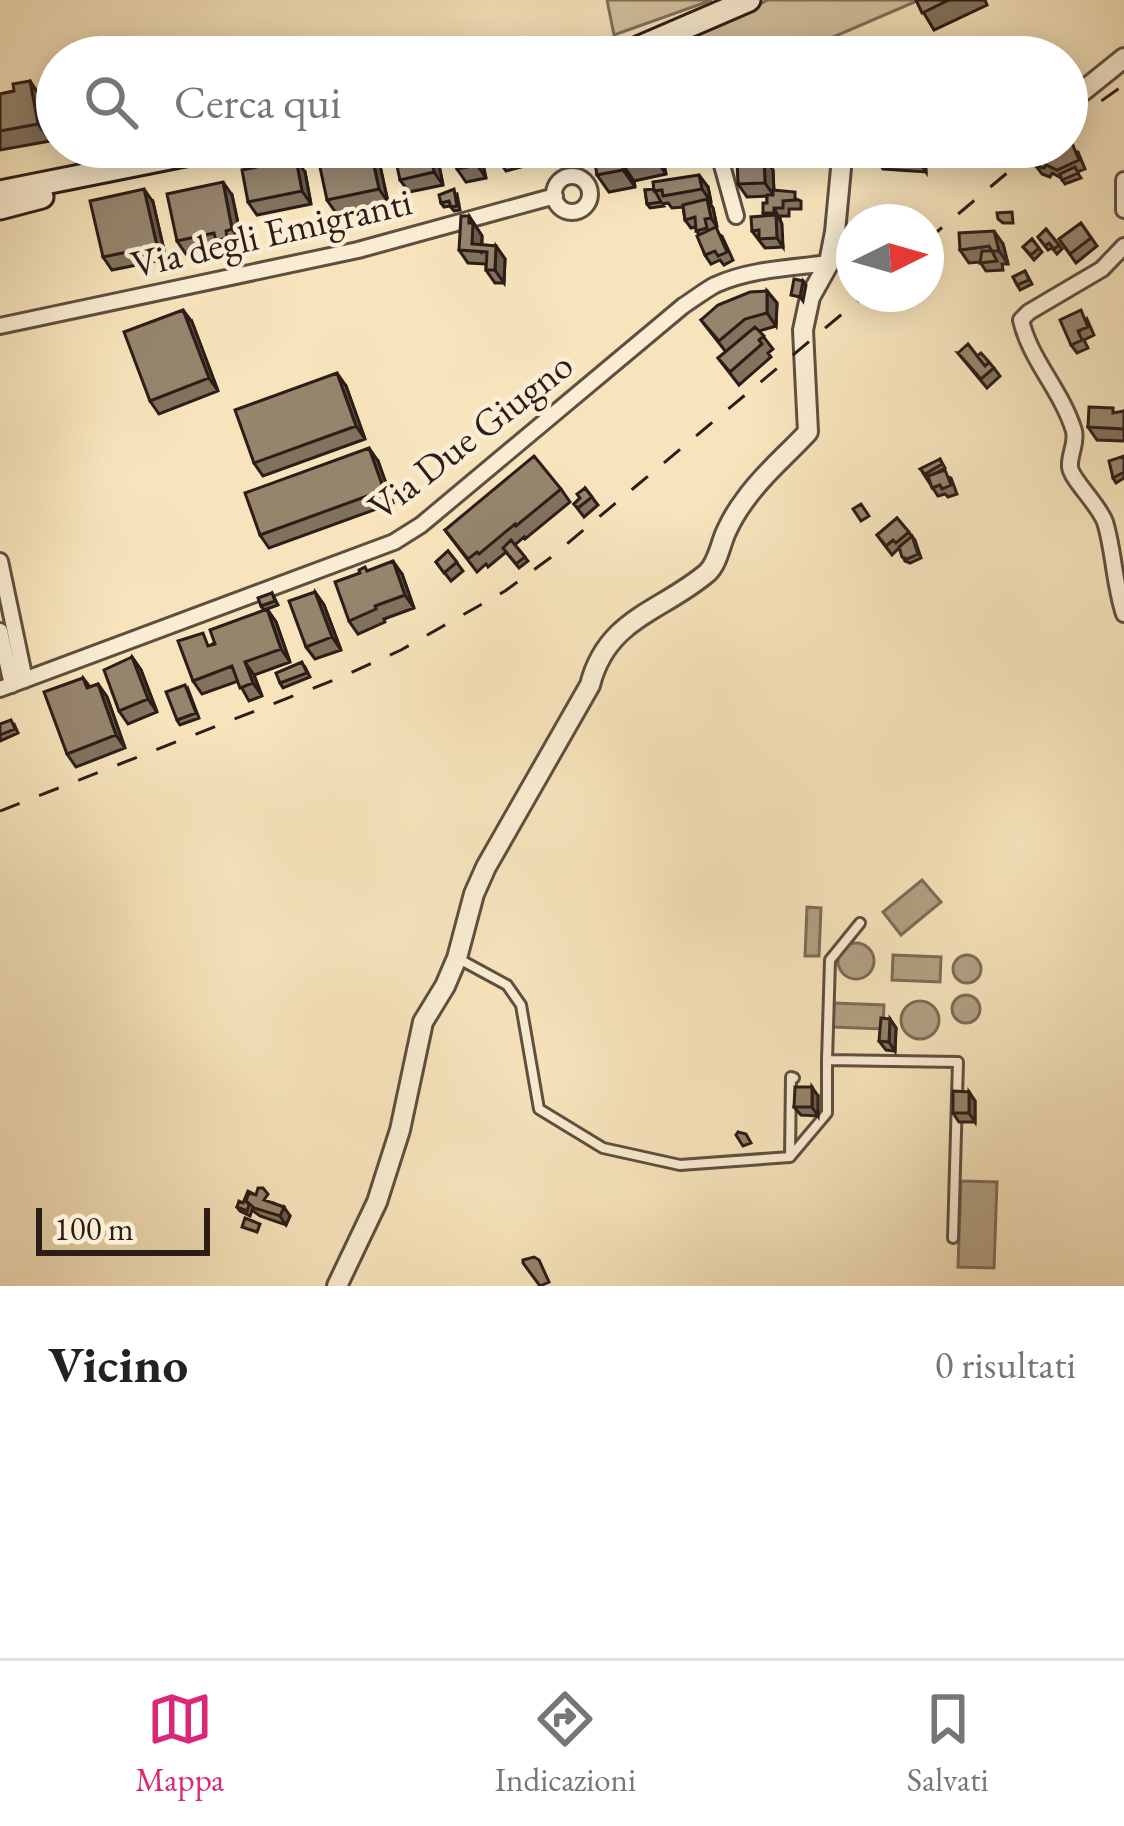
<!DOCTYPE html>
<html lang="it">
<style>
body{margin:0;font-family:"EB Garamond",serif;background:#f2f2f2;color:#222}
.compass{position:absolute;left:836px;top:204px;width:108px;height:108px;border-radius:50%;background:#fff;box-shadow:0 6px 30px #0003;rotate:85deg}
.scale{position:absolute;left:36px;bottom:30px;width:174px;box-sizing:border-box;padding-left:12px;border:6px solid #2c1d17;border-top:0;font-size:33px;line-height:42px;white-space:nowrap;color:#2c1d17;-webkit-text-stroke:9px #faedd3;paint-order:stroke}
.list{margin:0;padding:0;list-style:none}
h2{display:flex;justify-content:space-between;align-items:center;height:156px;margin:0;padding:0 48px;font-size:51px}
h2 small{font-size:39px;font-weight:400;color:#767676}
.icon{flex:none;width:66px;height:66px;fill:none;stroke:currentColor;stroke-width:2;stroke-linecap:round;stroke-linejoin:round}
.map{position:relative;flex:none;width:1124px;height:1286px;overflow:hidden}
.search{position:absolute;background:#fff;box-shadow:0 6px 30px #0003;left:36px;right:36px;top:36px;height:132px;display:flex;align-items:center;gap:30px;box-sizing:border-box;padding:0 42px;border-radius:66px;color:#767676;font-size:45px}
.sheet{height:372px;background:#fff}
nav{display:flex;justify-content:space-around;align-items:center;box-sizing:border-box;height:168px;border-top:3px solid #e0e0e0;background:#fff;font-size:33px;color:#767676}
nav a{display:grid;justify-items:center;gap:6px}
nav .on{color:#db2777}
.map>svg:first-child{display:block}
.green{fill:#d4c2a0;stroke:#80705c;stroke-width:3}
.water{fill:#b2a084;stroke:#7c6c58;stroke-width:3}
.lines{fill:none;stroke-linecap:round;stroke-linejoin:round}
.service-casing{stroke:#5f4f40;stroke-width:14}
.minor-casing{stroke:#5f4f40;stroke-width:20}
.tertiary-casing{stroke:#5f4f40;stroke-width:24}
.secondary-casing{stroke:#2c1d17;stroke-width:27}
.service{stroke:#faedd3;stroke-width:8}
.minor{stroke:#faedd3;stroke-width:14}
.tertiary{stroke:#faedd3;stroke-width:18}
.secondary{stroke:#faedd3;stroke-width:21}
.rail{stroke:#2c1d17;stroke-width:3;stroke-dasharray:21 21;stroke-linecap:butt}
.wall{fill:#81725e;stroke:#2c1d17;stroke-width:3}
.shaded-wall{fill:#695c4c;stroke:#2c1d17;stroke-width:3}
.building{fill:#96846d;stroke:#2c1d17;stroke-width:3}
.labels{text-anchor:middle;stroke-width:9;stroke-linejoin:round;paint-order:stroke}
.street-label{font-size:39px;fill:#2c1d17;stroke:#faedd3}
</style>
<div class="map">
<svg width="1124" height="1286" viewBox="0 0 1124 1286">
<rect width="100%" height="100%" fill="#f7e4bc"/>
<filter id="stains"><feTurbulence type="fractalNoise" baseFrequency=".00167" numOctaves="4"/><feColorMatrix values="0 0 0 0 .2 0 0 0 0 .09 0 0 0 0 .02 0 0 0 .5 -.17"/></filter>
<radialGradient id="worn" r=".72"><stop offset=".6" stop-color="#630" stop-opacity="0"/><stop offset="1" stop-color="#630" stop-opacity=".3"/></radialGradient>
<path class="green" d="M607,0H712L614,35Z
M768,0H919L787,57H680L672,44Z"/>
<path class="water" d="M922,880L941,902L901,935L883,912Z
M807,907L821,908L819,956H805Z
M838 961a18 18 0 1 1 36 0a18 18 0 1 1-36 0Z
M893,955L941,957L940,982L892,980Z
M953 969a14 14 0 1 1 28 0a14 14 0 1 1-28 0Z
M952 1009a14 14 0 1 1 28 0a14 14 0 1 1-28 0Z
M901 1020a19 19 0 1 1 38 0a19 19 0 1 1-38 0Z
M834,1003L884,1005L883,1029L833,1027Z
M961,1181L997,1182L994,1268L958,1267Z"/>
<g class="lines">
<g class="service-casing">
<path id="service" d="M459,959L507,985L521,1005L539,1109L603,1148L680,1165L790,1157L827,1113V1060L958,1062L953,1238
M827,1060L830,960L860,923
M790,1157L791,1077L794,1078"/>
</g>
<g class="minor-casing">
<path id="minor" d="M717,147L736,216
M554 194a18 18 0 1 1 36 0a18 18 0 1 1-36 0Z
M1124,180V210
M1124,246L1102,269L1029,312L1021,320C1030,360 1062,391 1074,431C1077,444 1069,454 1070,467C1071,479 1099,505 1105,522C1114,551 1114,584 1124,614
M0,326L358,250L555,196
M0,561L25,680
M0,631L12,685
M0,689L394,542L421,525L683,306C694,299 704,291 715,285C750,269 791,268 829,263"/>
</g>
<g class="tertiary-casing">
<path id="tertiary" d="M1067,97L1083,91L1124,58
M337,1286L377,1202L400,1130L423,1022L445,986L457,958L474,894L486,867L590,685C607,618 661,612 707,573C718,563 720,545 726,532C731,521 738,509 745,500C762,475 788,454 808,432L803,330L810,297L829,263L835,232L843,147"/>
</g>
<g class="secondary-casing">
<path id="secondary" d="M617,57L749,0
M0,192L225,147
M0,208L42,197"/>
</g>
<use href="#service" class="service"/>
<use href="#minor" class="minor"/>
<use href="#tertiary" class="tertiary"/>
<use href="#secondary" class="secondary"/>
<path class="rail" d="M1067,125L1124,85
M926,241L1038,147
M0,811L339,678L401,650L505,591L550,558L866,294"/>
</g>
<path class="wall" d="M916,0H985L987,5L934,30Z
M30,81L41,98L50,141L0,150V94L14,91Z
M436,147L440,153L443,164L439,165L443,185L409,192L400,180Z
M445,147H479L486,178L466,182L457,169L454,155L449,156Z
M495,147H534L525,149L529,165L506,171L497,158Z
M660,147L666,174L634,181L635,187L609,192L597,175Z
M876,147H922L925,155L926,172L883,169L874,156Z
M377,152L388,202L336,213L327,200Z
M1078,152L1085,169L1077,172L1081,178L1065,184L1061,178L1052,173L1050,177L1042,174L1036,166L1052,158Z
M764,157L773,170L774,190L801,201V209H789V216H780L783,247L765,248L752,231L765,216L763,213L767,203V196L747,197L738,184Z
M305,172L311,204L257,215L248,202Z
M708,187L711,202H709L713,208L717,227L711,230L722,236L733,260L724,265L720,260L711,264L705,255L696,227L691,228L685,220L683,207L672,208L668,203L663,204L664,206L650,208L647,204L645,190Z
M457,194L460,210L454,211L450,206L444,207L441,203Z
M232,195L242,242L235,244L236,251L225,254L220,247L186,254L177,241Z
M153,202L166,259L112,270L103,257Z
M469,216L482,236V245L496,246L505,259L504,283H495L486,270V264L468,263L459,250Z
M1081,223L1097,246L1076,263L1059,239Z
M1046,229L1062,249L1057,254L1052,248L1048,250L1038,237Z
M1032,239L1042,252L1034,260L1023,247Z
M1003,244L1008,264H1002L1003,270L986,271L980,262L969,263L960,250Z
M1025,271L1032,284L1020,290L1013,277Z
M767,291L777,303L776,326L759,331L773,349L768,353L771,357L739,385L718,358L726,352L701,320Z
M1087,319L1094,335L1084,340L1088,348L1077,353L1071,345Z
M192,322L218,391L159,414L150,401Z
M958,353L977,356L994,368L1000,376L987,388Z
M346,386L365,439L263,476L254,463Z
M1124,411V441L1097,440L1088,427Z
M1124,456V478L1116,483L1113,478Z
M940,459L945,468L938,472L951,478L957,494L948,497L945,494L938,496L923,473Z
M378,461L393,503L269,548L260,535Z
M585,488L598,505L584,517L574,504L580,498Z
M561,489L570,502L525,539L524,537L515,545L528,561L519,568L506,552L488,567L486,564L477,572L445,530Z
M897,518L915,540L921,558L910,563L905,561L899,548L892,555L877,535Z
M448,551L463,571L451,581L436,562Z
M368,571L402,574L414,608L384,619L385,622L358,634L349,621Z
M315,592L324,605L341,650L315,659L306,647Z
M272,593L278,605L267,609L276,622L290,662L254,675L262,696L249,701L238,681L202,694L193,681L211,645L264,610L261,606Z
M132,657L141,670L157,712L128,724L119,711Z
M305,667L310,677L283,688L280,683Z
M83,678L90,687L98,684L107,697L125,748L76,767L67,754Z
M188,689L199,718L180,725L177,720Z
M0,724H14L18,733L0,741Z
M890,1019L896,1028L895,1051L886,1050L879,1041Z
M969,1092L975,1101V1122H959L953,1113Z
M818,1096V1116L801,1115L794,1107Z
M243,1203H274L290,1216L286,1225L260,1216L252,1210L250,1216L240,1211L237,1207Z"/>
<path class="shaded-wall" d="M30,81L41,98L50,141L38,124Z
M370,147H374L377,152L388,202L379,189Z
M432,147H436L440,153L443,164Z
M473,147H479L486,178L477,165Z
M519,147H524L525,149L529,165L520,152Z
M652,147H660L666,174L654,157Z
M916,147H922L925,155L926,172L917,159Z
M430,152L439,165L443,185L434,172Z
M764,157L773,170L774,196L765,183Z
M296,159L305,172L311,204L302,191Z
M622,163L634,181L635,187L623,170Z
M699,175L708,187L711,202L702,189Z
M223,182L232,195L242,242L232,229Z
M144,189L153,202L166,259L157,246Z
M707,199L713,208L717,227L711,218Z
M774,208L782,224L783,247L777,238Z
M469,216L482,236L481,252L472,244Z
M994,231L1003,244L1008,264L999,251Z
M496,246L505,259L504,283L495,270Z
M803,281L806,285L803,301L800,297Z
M767,291L777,303L776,326L767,313Z
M183,310L192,322L218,391L209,378Z
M337,373L346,386L365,439L356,426Z
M369,448L378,461L393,503L384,490Z
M393,561L402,574L414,608L405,595Z
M315,592L324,605L341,650L332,637Z
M267,609L276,622L290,662L281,649Z
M132,657L141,670L157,712L148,699Z
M245,662L254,675L262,696L253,683Z
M98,684L107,697L125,748L116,735Z
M890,1019L896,1028L895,1051L889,1042Z
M812,1087L818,1096V1116L812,1107Z
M969,1092L975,1101V1122L969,1113Z
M284,1207L290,1216L286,1225L280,1216Z"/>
<path class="building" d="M916,0H949L922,13Z
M975,41L1013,51L1011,57H982L971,54Z
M30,81L38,124L0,131V94L14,91L13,84Z
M1072,143L1079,160L1057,170L1046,165L1044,168L1036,166L1039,155L1052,158L1049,153L1067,147Z
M339,147H370L379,189L327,200L317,153Z
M393,147H433L434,151L430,152L434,172L400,180Z
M452,147H473L477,165L457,169Z
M495,147H519L520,152L497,158Z
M592,147H652L654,157L622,163L623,170L597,175Z
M876,147H916L917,159L874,156Z
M764,157L765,183L738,184L737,159Z
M296,159L302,191L248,202L242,170Z
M1075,167L1078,173L1062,180L1060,174Z
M699,175L702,189L663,196L662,190L654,191L653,182Z
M223,182L232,229L226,231L227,238L216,241L214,233L177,241L167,194Z
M144,189L157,246L103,257L90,201Z
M454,189L457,206L451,207L449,201L441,203L439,195Z
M654,189L661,202L647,204L645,190Z
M773,190L795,192V200L783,201V208H774V213H763V203H767V195H773Z
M707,199L711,218L705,219L707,228L696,231L695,217L685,220L683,205Z
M1012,212L1013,223H1003L998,219L997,213Z
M776,215L777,238L759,239V230L752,231L751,217Z
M461,216H469V223H473L472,244L496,246L495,270H486L487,252L459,250Z
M1081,223L1091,238L1070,254L1059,239Z
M716,227L727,252L718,256L715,251L705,255L697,236Z
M1046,229L1059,245L1054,249L1049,243L1045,246L1038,237Z
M994,231L999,251H992L989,246L960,250L959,233Z
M1032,239L1039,248L1031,255L1023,247Z
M982,251H992L997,261L980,263Z
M1025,271L1029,280L1017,285L1013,277Z
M794,279L803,281L800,297L791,295Z
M767,291V313L745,319L719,341L701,320L718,305L750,292Z
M183,310L209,378L150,401L124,332Z
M1081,310L1088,327L1078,331L1082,340L1071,345L1060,320Z
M755,327L764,336L759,340L762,344L730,372L718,358Z
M968,344L985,366L989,362L994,368L981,379L958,353Z
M981,353L989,362L985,366L977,356Z
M337,373L356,426L254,463L235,410Z
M1089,407L1113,408V413L1124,411V429L1088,427Z
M369,448L384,490L260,535L245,493Z
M534,456L561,489L516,526L515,524L479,554L477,552L468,559L445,530Z
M1124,456V472L1113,478L1109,461Z
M940,459L942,464L925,474L920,469Z
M945,470L951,485L942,489L940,485L932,488L928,476Z
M585,488L592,497L578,508L574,504L580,498L577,494Z
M861,504L869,516L861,521L853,509Z
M897,518L909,532L896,543L893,540L886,546L877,535Z
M912,536L918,554L907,559L902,557L899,547Z
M511,540L525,557L516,564L503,548Z
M448,551L457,562L444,573L436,562Z
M393,561L405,595L375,606L376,609L349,621L335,582L360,573L359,570L365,567L367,571Z
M315,592L332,637L306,647L289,601Z
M272,593L275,601L261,606L258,598Z
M267,609L281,649L245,662L253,683L240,688L232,666L193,681L178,641L203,633L208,646L215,644L210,630Z
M132,657L148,699L119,711L104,670Z
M302,662L307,673L280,683L276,673Z
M83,678L87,688L98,684L116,735L67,754L44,692Z
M185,685L196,713L177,720L166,692Z
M11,720L15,729L0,735V724Z
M881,1018L890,1019L889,1042L879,1041Z
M795,1087H812V1107H794Z
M953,1091L969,1092V1113H953Z
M738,1132L746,1134L751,1143L743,1146L736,1135Z
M258,1188H263L268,1194L264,1200L284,1207L280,1216L254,1208L246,1201L249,1193L256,1195Z
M248,1191L254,1194L249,1193L246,1201L249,1205L247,1211L237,1207L239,1201L243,1203Z
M245,1218L260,1224L257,1232L242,1227Z
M534,1257L539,1260L549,1282L540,1286L523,1263V1260Z"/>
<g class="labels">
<g class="street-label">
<text transform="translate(271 232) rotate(-13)" y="14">Via degli Emigranti</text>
<text transform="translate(470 435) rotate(-38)" y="14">Via Due Giugno</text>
</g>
</g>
<rect width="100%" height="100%" filter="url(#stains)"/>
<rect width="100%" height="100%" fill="url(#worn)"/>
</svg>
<svg class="compass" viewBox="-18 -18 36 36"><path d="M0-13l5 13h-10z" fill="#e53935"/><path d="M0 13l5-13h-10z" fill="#767676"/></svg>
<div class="scale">100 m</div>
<div class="search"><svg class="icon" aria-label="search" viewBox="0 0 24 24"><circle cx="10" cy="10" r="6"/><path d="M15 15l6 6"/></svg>Cerca qui</div>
</div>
<section class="sheet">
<h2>Vicino<small>0 risultati</small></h2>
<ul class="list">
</ul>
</section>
<nav>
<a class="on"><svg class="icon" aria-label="map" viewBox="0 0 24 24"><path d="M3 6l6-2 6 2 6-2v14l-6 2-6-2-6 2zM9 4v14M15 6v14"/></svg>Mappa</a>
<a><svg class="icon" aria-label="directions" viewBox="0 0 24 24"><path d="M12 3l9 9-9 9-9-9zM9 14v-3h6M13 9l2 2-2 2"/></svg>Indicazioni</a>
<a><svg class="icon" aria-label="saved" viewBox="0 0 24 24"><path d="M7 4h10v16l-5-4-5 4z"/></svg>Salvati</a>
</nav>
